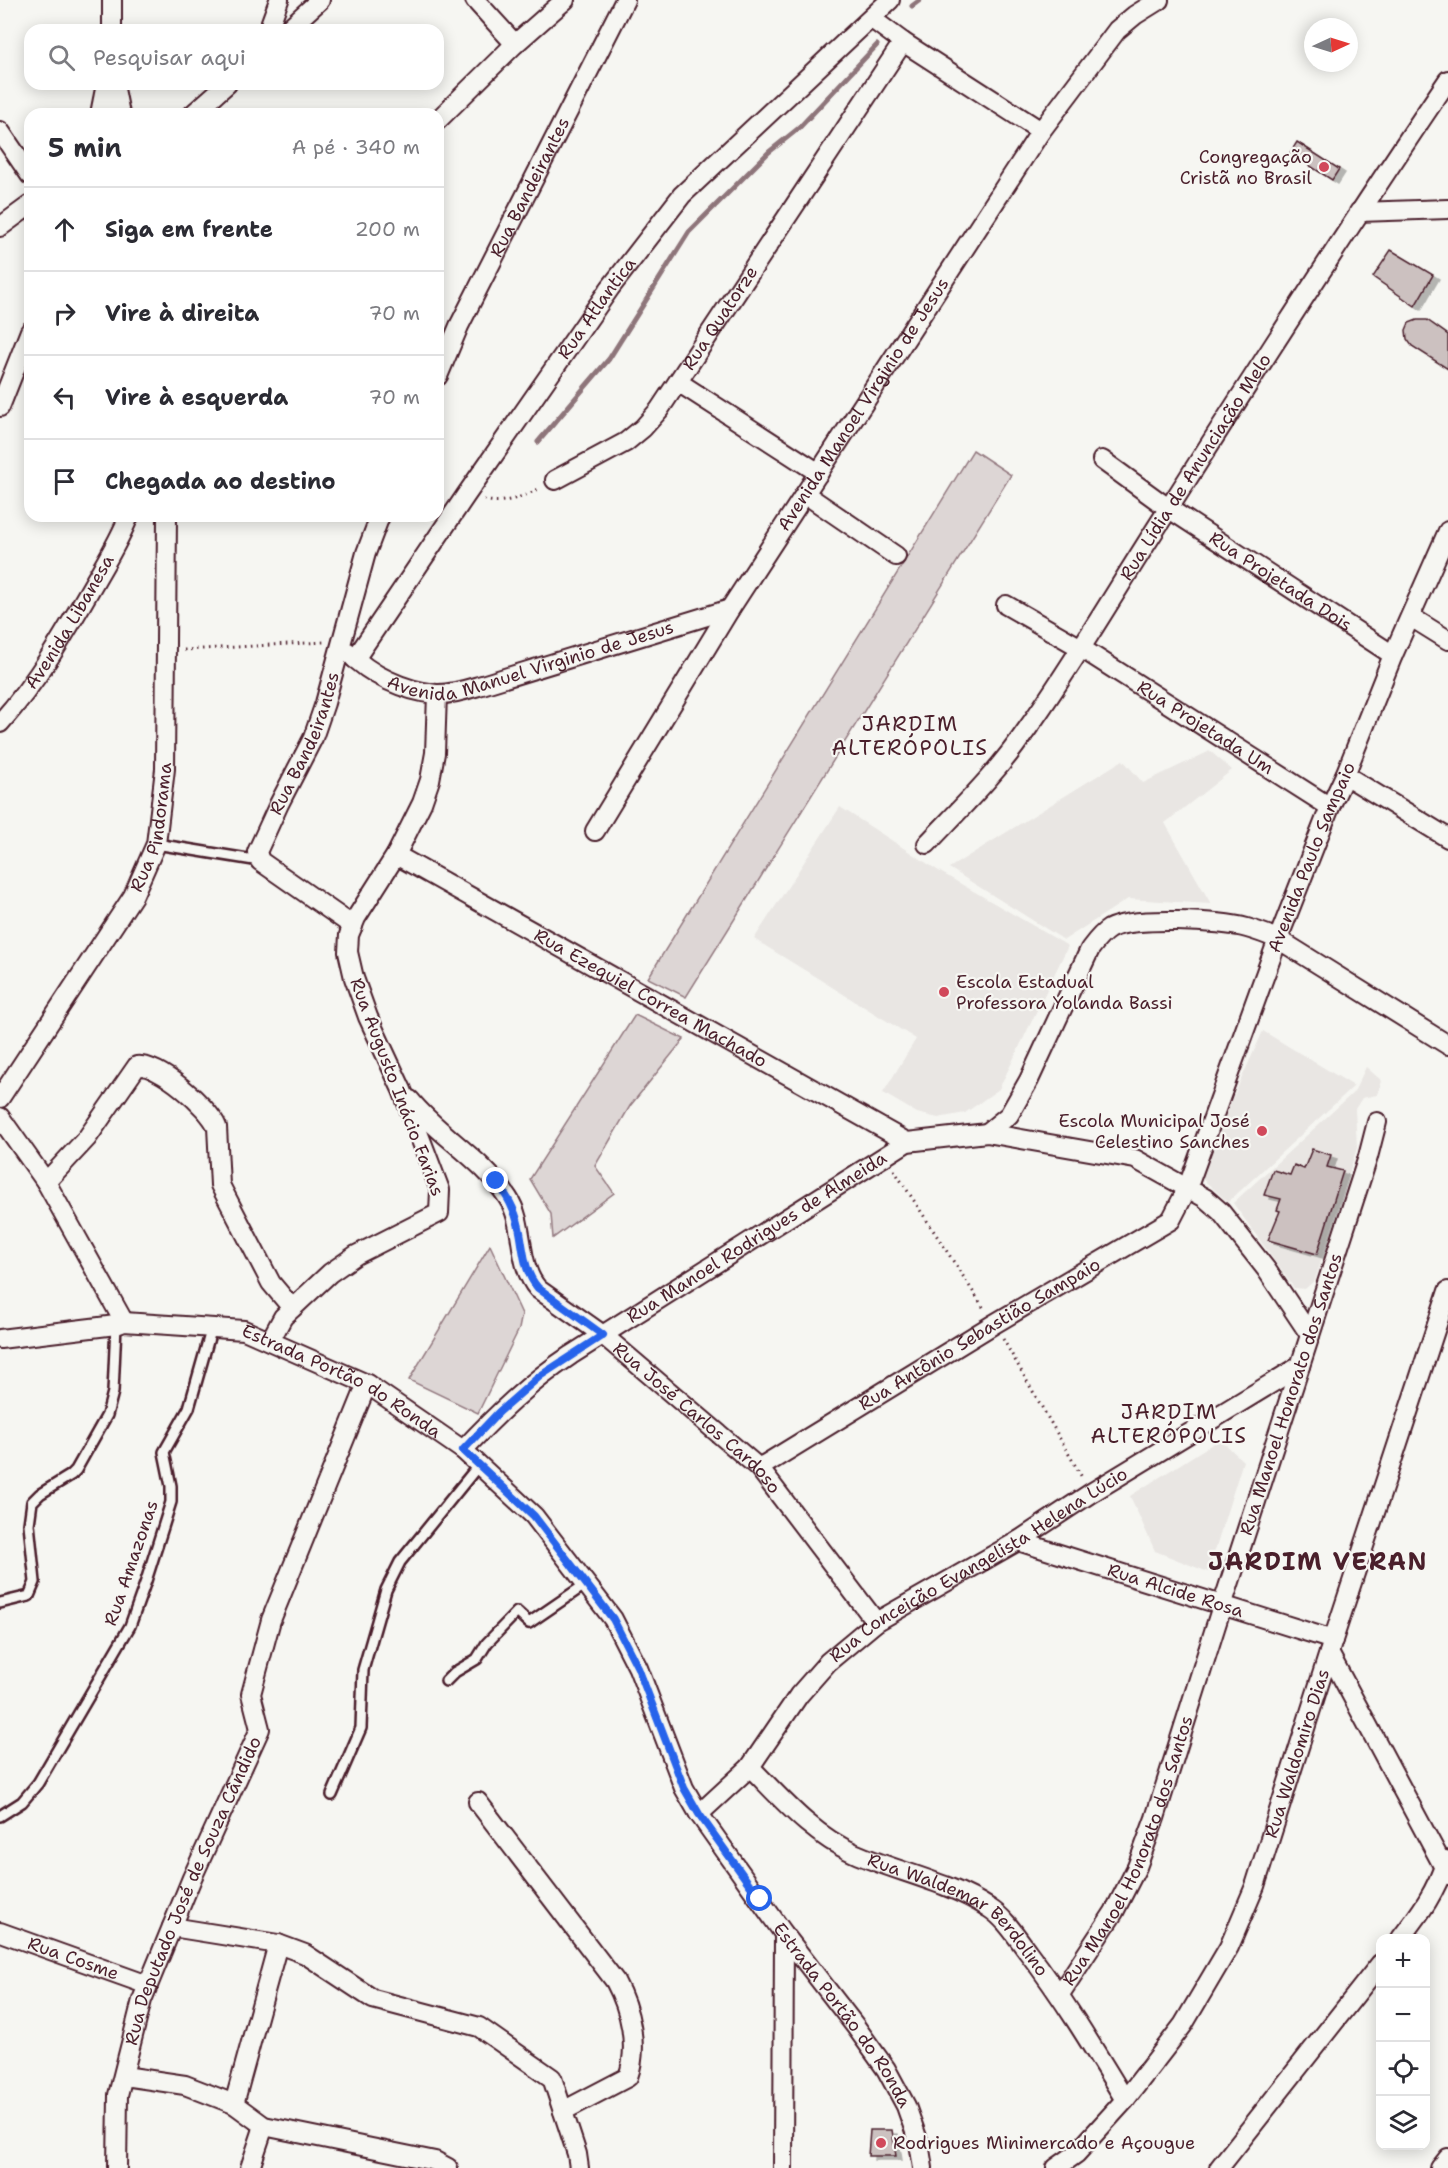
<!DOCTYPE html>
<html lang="pt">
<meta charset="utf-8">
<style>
body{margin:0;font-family:"Shantell Sans",sans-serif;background:#f2f2f3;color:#2b2b33}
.controls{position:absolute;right:18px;bottom:18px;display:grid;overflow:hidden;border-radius:12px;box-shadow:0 3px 15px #0003}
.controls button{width:54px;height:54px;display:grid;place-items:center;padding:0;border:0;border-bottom:2px solid #e1e1e2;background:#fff;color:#2b2b33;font:30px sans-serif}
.compass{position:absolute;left:1304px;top:18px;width:54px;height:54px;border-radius:50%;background:#fff;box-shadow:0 3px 15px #0003;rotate:86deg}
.stop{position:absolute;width:18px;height:18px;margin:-14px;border:4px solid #2563eb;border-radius:50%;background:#fff}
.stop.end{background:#2563eb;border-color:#fff;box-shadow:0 2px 6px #0008}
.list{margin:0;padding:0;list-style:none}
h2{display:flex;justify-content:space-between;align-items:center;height:78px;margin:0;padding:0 24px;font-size:26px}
h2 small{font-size:20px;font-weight:400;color:#7c7c81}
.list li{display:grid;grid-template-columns:39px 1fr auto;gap:18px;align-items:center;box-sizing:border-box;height:84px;padding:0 24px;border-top:2px solid #e1e1e2}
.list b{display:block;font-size:22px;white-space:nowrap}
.list em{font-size:20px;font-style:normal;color:#7c7c81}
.icon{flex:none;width:33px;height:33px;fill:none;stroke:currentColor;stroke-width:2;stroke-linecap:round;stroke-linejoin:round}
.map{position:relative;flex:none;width:1448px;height:2168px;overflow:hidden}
.search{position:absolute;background:#fff;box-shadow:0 3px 15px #0003;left:24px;top:24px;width:420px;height:66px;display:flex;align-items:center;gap:15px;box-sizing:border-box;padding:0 21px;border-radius:18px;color:#7c7c81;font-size:22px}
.panel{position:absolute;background:#fff;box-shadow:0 3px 15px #0003;left:24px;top:108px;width:420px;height:414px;border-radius:18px}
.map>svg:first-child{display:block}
.built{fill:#e9e6e3}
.green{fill:#ddd6d5;stroke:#947a80;stroke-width:1.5}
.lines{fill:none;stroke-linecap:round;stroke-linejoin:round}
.stream{stroke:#8e747a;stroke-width:5}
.building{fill:#ccc1c0;stroke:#4a1f2b;stroke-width:1.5;filter:url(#shadow)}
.service-casing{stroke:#4a1f2b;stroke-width:14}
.minor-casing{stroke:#4a1f2b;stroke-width:22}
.path{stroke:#4a1f2b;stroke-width:3;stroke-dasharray:1.5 4.5;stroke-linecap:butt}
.service{stroke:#f6f6f2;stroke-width:9}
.minor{stroke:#f6f6f2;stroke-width:18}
.route{stroke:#2563eb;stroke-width:8}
.poi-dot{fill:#d1495b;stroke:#f6f6f2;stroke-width:2}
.labels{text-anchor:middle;stroke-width:4.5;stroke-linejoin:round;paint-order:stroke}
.poi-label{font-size:18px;fill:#4a1f2b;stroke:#f6f6f2;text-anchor:end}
.street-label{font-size:18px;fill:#4a1f2b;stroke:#f6f6f2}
.quarter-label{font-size:21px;letter-spacing:1.5px;fill:#4a1f2b;stroke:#f6f6f2}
.district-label{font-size:24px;font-weight:bold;letter-spacing:1.5px;fill:#4a1f2b;stroke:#f6f6f2}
</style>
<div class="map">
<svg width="1448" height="2168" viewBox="0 0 1448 2168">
<defs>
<filter id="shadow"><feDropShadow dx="6" dy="4" stdDeviation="0" flood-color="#0004"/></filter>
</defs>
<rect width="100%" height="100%" fill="#f6f6f2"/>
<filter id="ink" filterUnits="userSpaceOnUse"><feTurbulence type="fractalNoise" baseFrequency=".0167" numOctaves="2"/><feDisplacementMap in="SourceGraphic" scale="12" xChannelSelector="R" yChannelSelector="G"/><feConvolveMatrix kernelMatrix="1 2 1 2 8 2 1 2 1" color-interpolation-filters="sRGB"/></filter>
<g filter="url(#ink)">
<path class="built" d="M1210,751L1232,770L1165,823L1211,904L1128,899L1064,940L949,868L1123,760L1143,783Z
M840,807L942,873L1068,946L999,1089L965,1113L938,1118L917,1113L883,1093L916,1039L754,939Z
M1263,1031L1354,1086L1228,1202L1198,1175Z
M1366,1067L1382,1081L1377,1095L1362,1098L1355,1109L1357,1148L1315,1280L1305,1289L1294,1288L1233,1203L1354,1092Z
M1220,1439L1243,1461L1208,1572L1155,1551L1130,1496Z"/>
<path class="green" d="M973,450L1011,475L686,997L648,978Z
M635,1015L684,1039L630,1106L595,1166L614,1193L553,1238L551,1214L530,1179Z
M490,1245L522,1314L519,1329L478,1413L409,1380Z"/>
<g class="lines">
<path class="stream" d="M912,6L920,0
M538,442L609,359L689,232L769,152L799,128L877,45"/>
</g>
<path class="building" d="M1297,142L1339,169L1332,180L1290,153Z
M1391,250L1433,275L1415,306L1373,277Z
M1417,320H1427L1448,335V369L1412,346L1407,339L1406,330L1409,323Z
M1312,1149L1331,1155L1327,1167L1343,1171L1317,1254L1268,1240L1280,1211L1277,1210L1281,1199L1264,1195L1273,1170L1290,1175L1294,1165L1304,1169Z
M870,2130H892L896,2156H868Z"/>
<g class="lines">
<g class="service-casing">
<path id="service" d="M156,844L260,861
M0,1603L29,1596L35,1582L29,1524L32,1502L40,1494L71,1475L76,1470L107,1415L113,1392L116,1325
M446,1681L455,1672L477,1659L487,1643L517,1612L529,1623L586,1584
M332,1795L361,1728L363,1670L386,1590L400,1562L478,1466
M0,1816L22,1802L38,1783L130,1626L146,1581L171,1502V1486L164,1452L189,1408L212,1327"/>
</g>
<g class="minor-casing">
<g id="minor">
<path d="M475,0L515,44"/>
<path d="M872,19L903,42L1041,131"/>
<path d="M112,30V0"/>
<path d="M268,30L279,0"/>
<path d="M287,30L320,0"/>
<path d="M114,84L120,114"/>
<path d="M100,114L106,84"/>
<path d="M193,114L227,84"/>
<path d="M438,120L515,44L565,0"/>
<path d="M0,131L30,175"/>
<path d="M1359,212L1448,209"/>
<path d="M0,227L30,205"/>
<path id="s1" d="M438,376L459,326L625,0"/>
<path d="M678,382L819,473"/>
<path d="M0,407L30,331"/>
<path id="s2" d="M1102,460L1168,508L1393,655"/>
<path id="s3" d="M555,480L626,442L643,428L659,410L903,42"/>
<path d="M805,494L896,556"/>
<path id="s4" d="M1006,605L1081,648L1330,807"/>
<path d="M1411,617L1448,640"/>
<path id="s5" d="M348,652C370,675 404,691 436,694C451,695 468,689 482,685L730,609"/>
<path id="s6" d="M355,659L466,495L610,288L682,195L890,0"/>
<path id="s7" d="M0,723C38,681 67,630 95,581C107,560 120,539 129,516"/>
<path d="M1345,775L1448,838"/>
<path id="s8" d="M595,831L730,609L1041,131L1117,30L1135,15L1159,0"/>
<path id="s9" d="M927,844C961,808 997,773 1025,732C1077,659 1122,580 1171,505C1262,362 1353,220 1448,80"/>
<path id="s10" d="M396,855L907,1142"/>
<path id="s11" d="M353,926L260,861L257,852L279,804L313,738L325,703L366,553L380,516"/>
<path id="s12" d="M0,1098L133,896L156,844L165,769L167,516"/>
<path id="s13" d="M410,1100C439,1136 483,1159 508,1198C526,1225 516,1264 538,1289L603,1335L759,1468L876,1622"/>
<path d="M0,1117L46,1182L124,1322"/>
<path d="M987,1133L1009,1115L1029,1080L1090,949C1096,941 1101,934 1109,929C1131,916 1222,921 1247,928C1258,931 1268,935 1278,939L1448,1045"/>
<path d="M46,1182L87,1138L137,1066C158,1063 209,1107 217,1127L220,1185L271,1283L292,1308"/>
<path id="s14" d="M0,1339L116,1325L124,1322L244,1330L367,1384L463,1450L534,1516L613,1619L638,1668L684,1788L699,1814L784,1934L856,2027L886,2069L906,2106L919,2143L923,2168"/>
<path d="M270,1341L283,1317L330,1273L356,1255L439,1213L440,1190L402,1090L368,1017L354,978L348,952L349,935L356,918L396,855L422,803L430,780L435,753L437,694"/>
<path id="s15" d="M463,1450C497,1414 529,1383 571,1355L907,1142L987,1133L1135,1159L1205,1198L1221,1212L1266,1269L1310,1335"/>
<path id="s16" d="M759,1468L994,1324L1171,1220L1187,1189L1278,939L1330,807L1345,775L1393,655L1448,531"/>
<path id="s17" d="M1018,1541L1333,1640"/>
<path d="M1329,1653L1448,1875"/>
<path id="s18" d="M750,1767C782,1799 812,1835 854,1853C897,1872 950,1882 989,1908C1005,1918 1016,1936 1028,1952C1064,1999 1094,2049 1125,2100"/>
<path d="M478,1802L615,1981C630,2009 639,2046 628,2077L563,2111"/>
<path id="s19" d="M699,1814L750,1767L799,1695L828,1662L876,1622L1018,1541L1091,1493L1300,1366"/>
<path d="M172,1927L278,1944L305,1954L373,1999L479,2027L552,2078L577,2154L579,2168"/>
<path id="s20" d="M0,1932L148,1985"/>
<path d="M1401,1938C1420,1914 1437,1890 1446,1860"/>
<path id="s21" d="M1060,1994L1114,1912L1137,1867L1155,1818L1222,1606L1368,1157L1377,1122"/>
<path d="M124,2076L185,2085L234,2104L264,2126L435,2161L448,2168"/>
<path d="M234,2104L278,1944"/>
<path id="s22" d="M117,2168L118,2095L142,2000L192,1878L260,1729L251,1694L271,1620L367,1384"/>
<path d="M250,2168L264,2126"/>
<path d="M783,2168L784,1934"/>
<path id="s23" d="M1056,2168L1076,2154L1125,2100L1183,2025L1229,1947L1255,1886L1333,1640L1448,1291"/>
<path d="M1219,2168L1380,1964"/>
<path d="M1440,2168L1448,2158"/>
</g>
</g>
<path class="path" d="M484,500C503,505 523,497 540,488
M184,650L324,642
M894,1170L985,1310
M1003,1339L1083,1479"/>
<use href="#service" class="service"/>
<use href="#minor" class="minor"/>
</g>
</g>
<g class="lines" filter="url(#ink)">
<path class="route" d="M496,1181C507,1196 515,1209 519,1227C524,1249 523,1271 538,1288L603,1335L540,1376L499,1412L463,1450L534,1516L613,1619L638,1668L684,1788L699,1814L760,1899"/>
</g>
<g class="poi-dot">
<circle cx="1324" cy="167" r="6"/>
<circle cx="944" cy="992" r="6"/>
<circle cx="1262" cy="1131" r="6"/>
<circle cx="881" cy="2143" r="6"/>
</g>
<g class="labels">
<g class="poi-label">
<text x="1312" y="163">Congregação<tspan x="1312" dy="21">Cristã no Brasil</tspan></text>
<text x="956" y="988" text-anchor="start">Escola Estadual<tspan x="956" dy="21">Professora Yolanda Bassi</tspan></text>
<text x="1250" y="1127">Escola Municipal José<tspan x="1250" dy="21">Celestino Sanches</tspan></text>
<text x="893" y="2149" text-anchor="start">Rodrigues Minimercado e Açougue</text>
</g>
<g class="street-label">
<text dy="6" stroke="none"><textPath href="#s1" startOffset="210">Rua Bandeirantes</textPath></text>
<text dy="6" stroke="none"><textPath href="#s6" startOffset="426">Rua Atlantica</textPath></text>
<text dy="6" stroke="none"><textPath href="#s3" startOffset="237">Rua Quatorze</textPath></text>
<text dy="6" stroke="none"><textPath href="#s8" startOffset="504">Avenida Manoel Virginio de Jesus</textPath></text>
<text dy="6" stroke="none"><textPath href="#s9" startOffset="464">Rua Lídia de Anunciação Melo</textPath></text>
<text dy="6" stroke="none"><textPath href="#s2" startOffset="216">Rua Projetada Dois</textPath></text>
<text dy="6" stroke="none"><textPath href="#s7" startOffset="123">Avenida Libanesa</textPath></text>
<text dy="6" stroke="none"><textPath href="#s5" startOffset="198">Avenida Manuel Virginio de Jesus</textPath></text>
<text dy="6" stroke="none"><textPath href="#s4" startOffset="234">Rua Projetada Um</textPath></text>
<text dy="6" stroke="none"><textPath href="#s11" startOffset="242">Rua Bandeirantes</textPath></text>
<text dy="6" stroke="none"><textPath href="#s12" startOffset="314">Rua Pindorama</textPath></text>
<text dy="6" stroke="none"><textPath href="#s16" startOffset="870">Avenida Paulo Sampaio</textPath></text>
<text dy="6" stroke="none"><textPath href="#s10" startOffset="292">Rua Ezequiel Correa Machado</textPath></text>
<text transform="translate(397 1087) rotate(69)" y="6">Rua Augusto Inácio Farias</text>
<text dy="6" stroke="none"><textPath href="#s15" startOffset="364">Rua Manoel Rodrigues de Almeida</textPath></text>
<text dy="6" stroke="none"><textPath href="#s16" startOffset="258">Rua Antônio Sebastião Sampaio</textPath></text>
<text dy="6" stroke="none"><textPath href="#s14" startOffset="356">Estrada Portão do Ronda</textPath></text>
<text dy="6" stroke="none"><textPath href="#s21" startOffset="646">Rua Manoel Honorato dos Santos</textPath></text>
<text dy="6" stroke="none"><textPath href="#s13" startOffset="441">Rua José Carlos Cardoso</textPath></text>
<text transform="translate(131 1563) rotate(-71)" y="6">Rua Amazonas</text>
<text dy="6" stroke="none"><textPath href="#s19" startOffset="380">Rua Conceição Evangelista Helena Lúcio</textPath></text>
<text dy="6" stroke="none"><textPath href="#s17" startOffset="165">Rua Alcide Rosa</textPath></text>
<text dy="6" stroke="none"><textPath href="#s23" startOffset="488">Rua Waldomiro Dias</textPath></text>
<text dy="6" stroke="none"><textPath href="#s21" startOffset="160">Rua Manoel Honorato dos Santos</textPath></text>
<text dy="6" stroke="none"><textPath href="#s22" startOffset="291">Rua Deputado José de Souza Cândido</textPath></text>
<text dy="6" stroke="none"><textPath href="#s18" startOffset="260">Rua Waldemar Berdolino</textPath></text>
<text dy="6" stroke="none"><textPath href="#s20" startOffset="78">Rua Cosme</textPath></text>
<text dy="6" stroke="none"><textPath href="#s14" startOffset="1184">Estrada Portão do Ronda</textPath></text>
</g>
<g class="quarter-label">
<text x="910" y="731">JARDIM<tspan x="910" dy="24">ALTERÓPOLIS</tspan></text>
<text x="1169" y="1419">JARDIM<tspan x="1169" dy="24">ALTERÓPOLIS</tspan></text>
</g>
<g class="district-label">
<text x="1318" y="1570">JARDIM VERAN</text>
</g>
</g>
</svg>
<div class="controls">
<button>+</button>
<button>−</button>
<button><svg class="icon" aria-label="locate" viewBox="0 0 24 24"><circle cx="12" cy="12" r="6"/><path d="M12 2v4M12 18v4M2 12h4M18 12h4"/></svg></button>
<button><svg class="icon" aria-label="layers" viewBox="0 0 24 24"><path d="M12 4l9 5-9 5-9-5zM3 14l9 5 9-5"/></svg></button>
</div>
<svg class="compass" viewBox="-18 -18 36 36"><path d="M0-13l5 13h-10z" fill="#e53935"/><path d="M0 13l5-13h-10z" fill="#7c7c81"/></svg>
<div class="stop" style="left:760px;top:1899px"></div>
<div class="stop end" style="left:496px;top:1181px"></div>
<div class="search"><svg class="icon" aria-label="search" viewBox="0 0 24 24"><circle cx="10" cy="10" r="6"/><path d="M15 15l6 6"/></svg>Pesquisar aqui</div>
<section class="panel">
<h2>5 min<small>A pé · 340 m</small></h2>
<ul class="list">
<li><svg class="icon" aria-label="ahead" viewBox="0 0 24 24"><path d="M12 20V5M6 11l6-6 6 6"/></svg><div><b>Siga em frente</b></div><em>200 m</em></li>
<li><svg class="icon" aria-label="right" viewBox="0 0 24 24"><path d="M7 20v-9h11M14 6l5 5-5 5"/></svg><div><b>Vire à direita</b></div><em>70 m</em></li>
<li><svg class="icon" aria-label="left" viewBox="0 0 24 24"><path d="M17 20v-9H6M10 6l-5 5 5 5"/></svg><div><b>Vire à esquerda</b></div><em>70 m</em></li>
<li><svg class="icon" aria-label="arrive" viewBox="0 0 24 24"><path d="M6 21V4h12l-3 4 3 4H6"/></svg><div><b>Chegada ao destino</b></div></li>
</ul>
</section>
</div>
